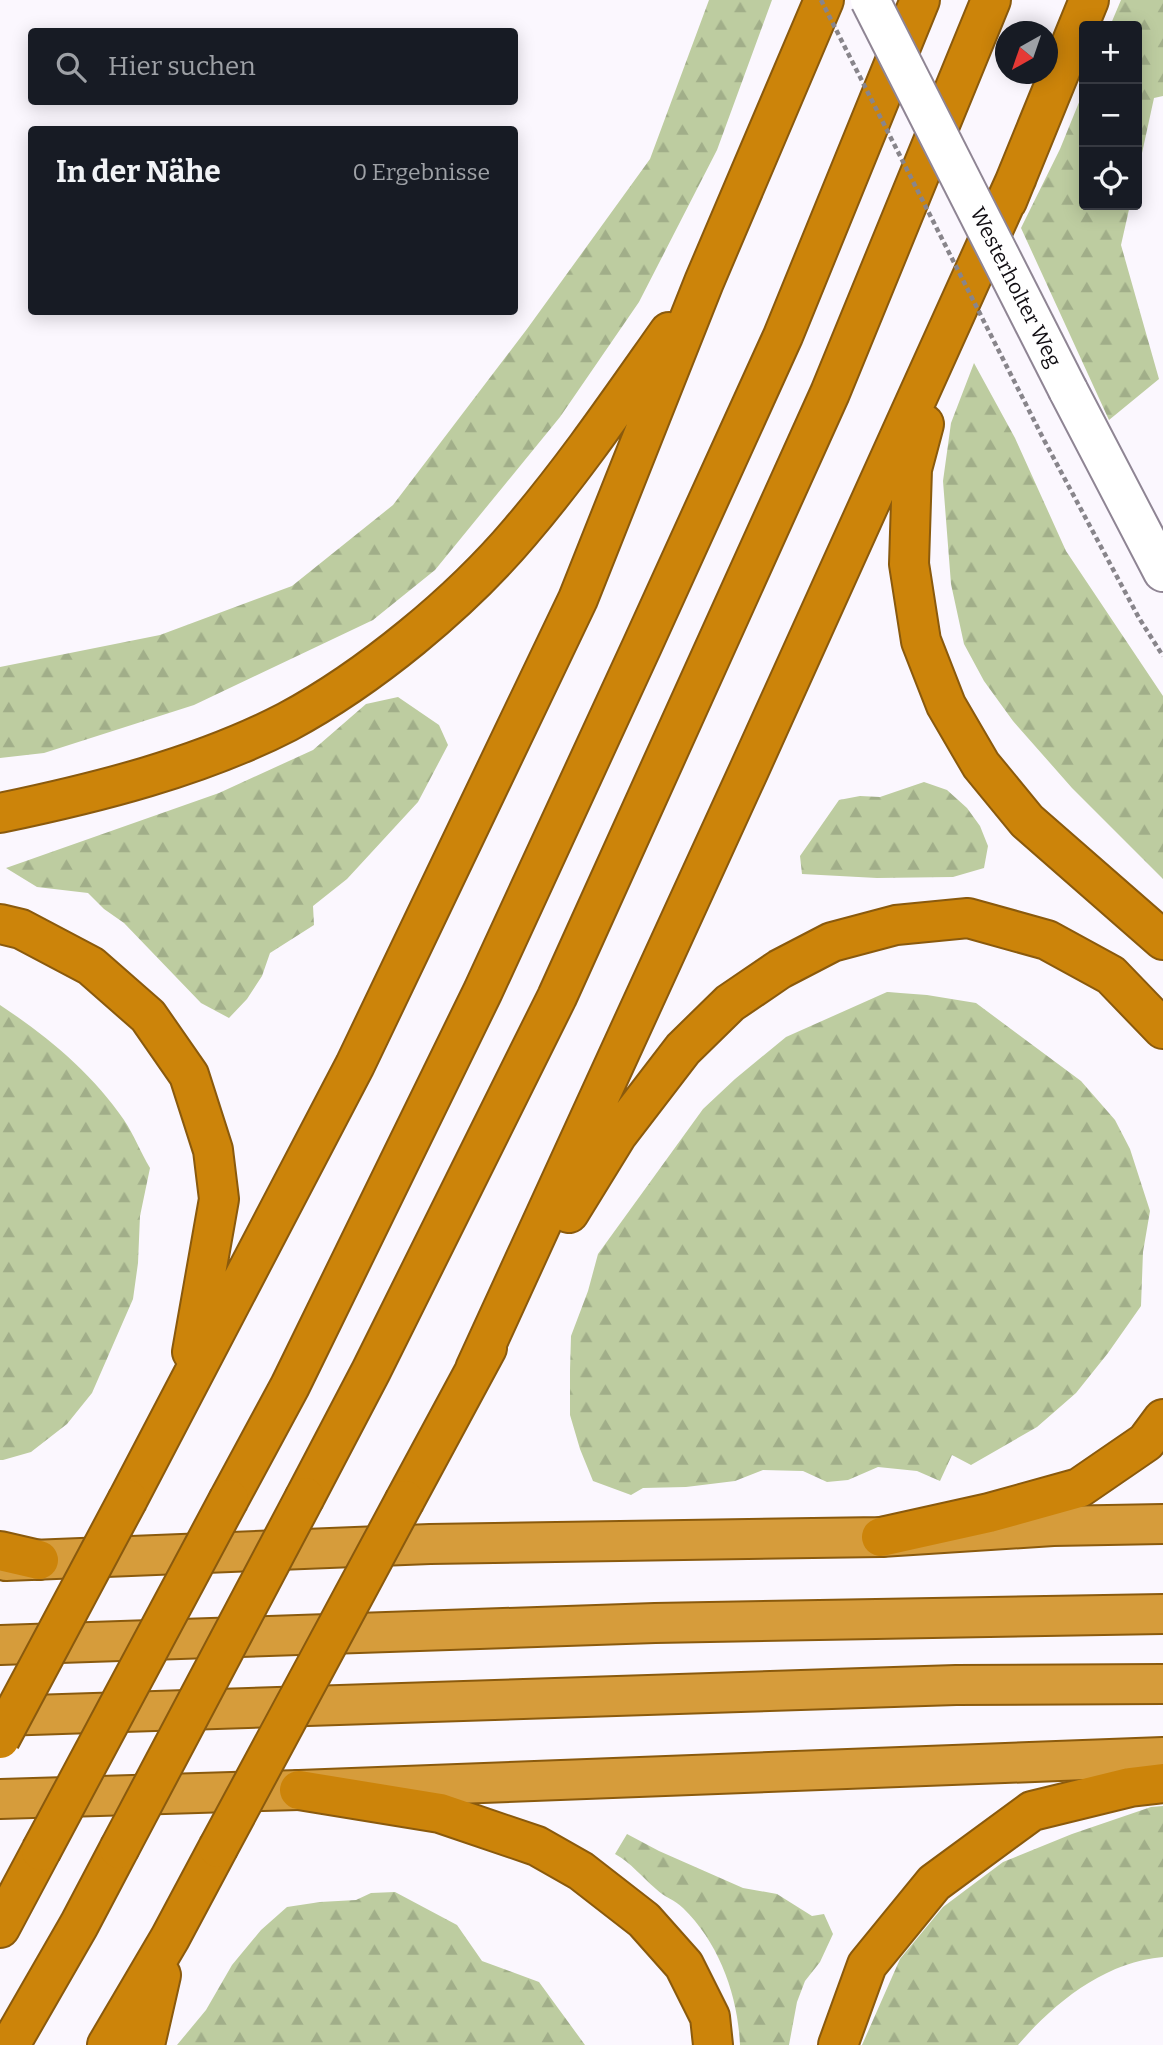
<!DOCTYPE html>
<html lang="de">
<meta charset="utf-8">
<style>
body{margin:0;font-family:Bitter,serif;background:#242831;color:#f1f3f6}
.controls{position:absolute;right:21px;top:21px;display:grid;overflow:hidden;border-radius:7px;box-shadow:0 4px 18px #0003}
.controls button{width:63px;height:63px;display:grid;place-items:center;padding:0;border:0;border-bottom:2px solid #363941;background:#171b24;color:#f1f3f6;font:35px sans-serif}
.compass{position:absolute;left:995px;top:21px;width:63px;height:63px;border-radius:50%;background:#171b24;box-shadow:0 4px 18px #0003;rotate:220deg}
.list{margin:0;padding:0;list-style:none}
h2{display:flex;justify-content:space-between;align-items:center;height:91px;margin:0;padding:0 28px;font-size:30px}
h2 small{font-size:23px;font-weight:400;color:#9ea1a6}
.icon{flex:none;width:38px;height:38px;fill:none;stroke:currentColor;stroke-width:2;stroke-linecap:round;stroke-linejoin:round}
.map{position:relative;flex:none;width:1163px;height:2045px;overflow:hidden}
.search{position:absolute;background:#171b24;box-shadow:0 4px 18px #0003;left:28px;top:28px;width:490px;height:77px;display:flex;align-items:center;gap:18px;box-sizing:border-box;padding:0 24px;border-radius:7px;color:#9ea1a6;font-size:26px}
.panel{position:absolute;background:#171b24;box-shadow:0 4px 18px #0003;left:28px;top:126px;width:490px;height:189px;border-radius:7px}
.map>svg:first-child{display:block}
.forest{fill:url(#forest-firs)}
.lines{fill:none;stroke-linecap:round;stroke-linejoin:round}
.tertiary-casing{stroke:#8f8594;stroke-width:42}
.trunk-casing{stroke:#8a5a0d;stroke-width:42}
.motorway-casing{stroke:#8a5a0d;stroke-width:42}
.path{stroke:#88858b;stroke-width:4.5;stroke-dasharray:5 3.5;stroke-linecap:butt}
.tertiary{stroke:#fff;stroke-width:38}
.trunk{stroke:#d69c3b;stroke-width:38}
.motorway{stroke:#cc840a;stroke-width:38}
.tertiary-bridge-casing{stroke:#8f8594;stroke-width:42;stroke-linecap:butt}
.motorway-bridge-casing{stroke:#8a5a0d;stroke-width:42;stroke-linecap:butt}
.path-bridge{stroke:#88858b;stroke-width:4.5;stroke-dasharray:5 3.5;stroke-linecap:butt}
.tertiary-bridge{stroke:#fff;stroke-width:38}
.motorway-bridge{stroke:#cc840a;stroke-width:38}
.labels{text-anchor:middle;stroke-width:5;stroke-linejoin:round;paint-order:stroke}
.street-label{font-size:21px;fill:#100d12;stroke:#fff}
</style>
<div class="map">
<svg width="1163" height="2045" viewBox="0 0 1163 2045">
<defs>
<pattern id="forest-firs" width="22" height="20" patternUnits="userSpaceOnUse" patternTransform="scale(1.75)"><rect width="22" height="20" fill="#bdcca0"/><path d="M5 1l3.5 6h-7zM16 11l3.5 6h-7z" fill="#a1ae89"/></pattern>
</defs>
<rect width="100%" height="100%" fill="#fbf7fe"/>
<path class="forest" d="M709,0H772L717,150L639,302L560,417L435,570L373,620L194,705L44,753L0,758V667L160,635L292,586L393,505L527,329L650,159Z
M1121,0H1163V96L1154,98L1137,176V26H1110Z
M1084,90V205H1130L1121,245L1159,379L1109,420L1021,228L1060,149Z
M974,363L1015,438L1066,551L1163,696V879L1072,788L1013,721L984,681L964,644L951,584L943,481L951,423Z
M398,697L439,725L448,745L418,802L347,879L313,906L314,925L270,953L262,976L247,999L229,1018L201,1003L124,923L104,909L88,893L37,887L6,868L219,793L313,750L366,704Z
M924,782L947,790L967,808L980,826L988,846L984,868L953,877L877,878L802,874L800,856L839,800L860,796L880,797Z
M887,992L927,995L976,1003L1081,1081L1115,1120L1130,1149L1150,1211L1143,1252L1141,1306L1108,1353L1076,1393L1037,1427L971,1465L952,1455L940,1481L917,1471L878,1467L848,1480L827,1482L803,1471L763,1470L735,1481L686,1487L643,1488L631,1495L593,1481L580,1449L570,1415V1370L571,1336L588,1291L598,1254L703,1109L735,1079L786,1037Z
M0,1005C47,1036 92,1073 124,1120C134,1135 141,1153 150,1168L140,1216L138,1263L133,1299L92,1393L67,1424L31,1452L3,1460H0Z
M1163,1806V1957C1105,1962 1055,2002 1018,2045H862L900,1959L943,1907L1003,1862L1072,1834L1151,1807Z
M627,1834L659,1851L743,1888L777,1894L812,1916L824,1914L833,1934L820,1962L805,1981L797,2002L789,2045H740C738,1995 719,1943 683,1908C675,1900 664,1897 656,1889C642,1877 631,1863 615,1854Z
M395,1892L457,1925L482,1961L539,1982L585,2045H177L206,2010L232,1965L261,1930L287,1907L320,1902L356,1900L371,1893Z"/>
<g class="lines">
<g class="tertiary-casing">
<path id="tertiary" d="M1068,390L1163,572"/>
</g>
<g class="trunk-casing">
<path id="trunk" d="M6,1561L430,1544L881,1537L1053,1526L1163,1524
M0,1645L655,1623L1163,1614
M0,1716L956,1685L1163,1684
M0,1799L299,1790L1163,1757"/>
</g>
<g class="motorway-casing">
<path id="motorway" d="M1007,201L1089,0
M924,424L912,469L909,564L921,641L946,705L981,765L1027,821L1163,940
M0,813C96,793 200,767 287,722C369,678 460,603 520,532C574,469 621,400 669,332
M0,924L21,929L91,966L148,1016L189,1075L213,1150L219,1199L192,1352
M569,1213L617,1135L683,1049L730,1003L780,969L832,942L896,925L968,918L1047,940L1111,975L1163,1029
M475,1369L750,768L1017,177
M305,1497L371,1371L557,997L830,393L991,0
M128,1499L355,1065L578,599L704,282L824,0
M229,1499L290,1386L483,991L642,646L783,336L920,0
M405,1500L487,1348
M881,1537L989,1513L1079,1488L1146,1442L1163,1419
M0,1551L39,1560
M299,1790L440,1813L537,1846L581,1871L644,1920L684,1965L710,2017L713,2045
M0,1928L41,1851
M10,2045L79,1925L119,1849
M107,2045L170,1938L218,1848
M145,2045L161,1975
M838,2045L867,1965L934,1883L1032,1811L1130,1787L1163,1783"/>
</g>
<path class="path" d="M1044,440L1139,618L1163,656"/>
<use href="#tertiary" class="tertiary"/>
<use href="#trunk" class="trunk"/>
<use href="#motorway" class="motorway"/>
<g class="tertiary-bridge-casing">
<g id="tertiary-bridge">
<path id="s1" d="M870,0L1068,390"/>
</g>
</g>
<g class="motorway-bridge-casing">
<path id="motorway-bridge" d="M0,1739L128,1499
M218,1848L405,1500
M119,1849L305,1497
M41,1851L229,1499"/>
</g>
<path class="path-bridge" d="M821,0L1044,440"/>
<use href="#tertiary-bridge" class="tertiary-bridge"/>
<use href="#motorway-bridge" class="motorway-bridge"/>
</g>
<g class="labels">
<g class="street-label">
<text dy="7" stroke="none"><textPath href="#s1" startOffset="322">Westerholter Weg</textPath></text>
</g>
</g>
</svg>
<div class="controls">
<button>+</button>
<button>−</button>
<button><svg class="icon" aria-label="locate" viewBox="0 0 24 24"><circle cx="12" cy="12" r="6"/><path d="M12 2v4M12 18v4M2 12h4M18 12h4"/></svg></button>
</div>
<svg class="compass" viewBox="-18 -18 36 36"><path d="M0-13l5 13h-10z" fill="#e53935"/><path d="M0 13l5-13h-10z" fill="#9ea1a6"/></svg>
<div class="search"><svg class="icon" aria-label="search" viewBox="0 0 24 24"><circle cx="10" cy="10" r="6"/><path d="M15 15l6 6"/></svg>Hier suchen</div>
<section class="panel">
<h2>In der Nähe<small>0 Ergebnisse</small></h2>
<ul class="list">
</ul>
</section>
</div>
